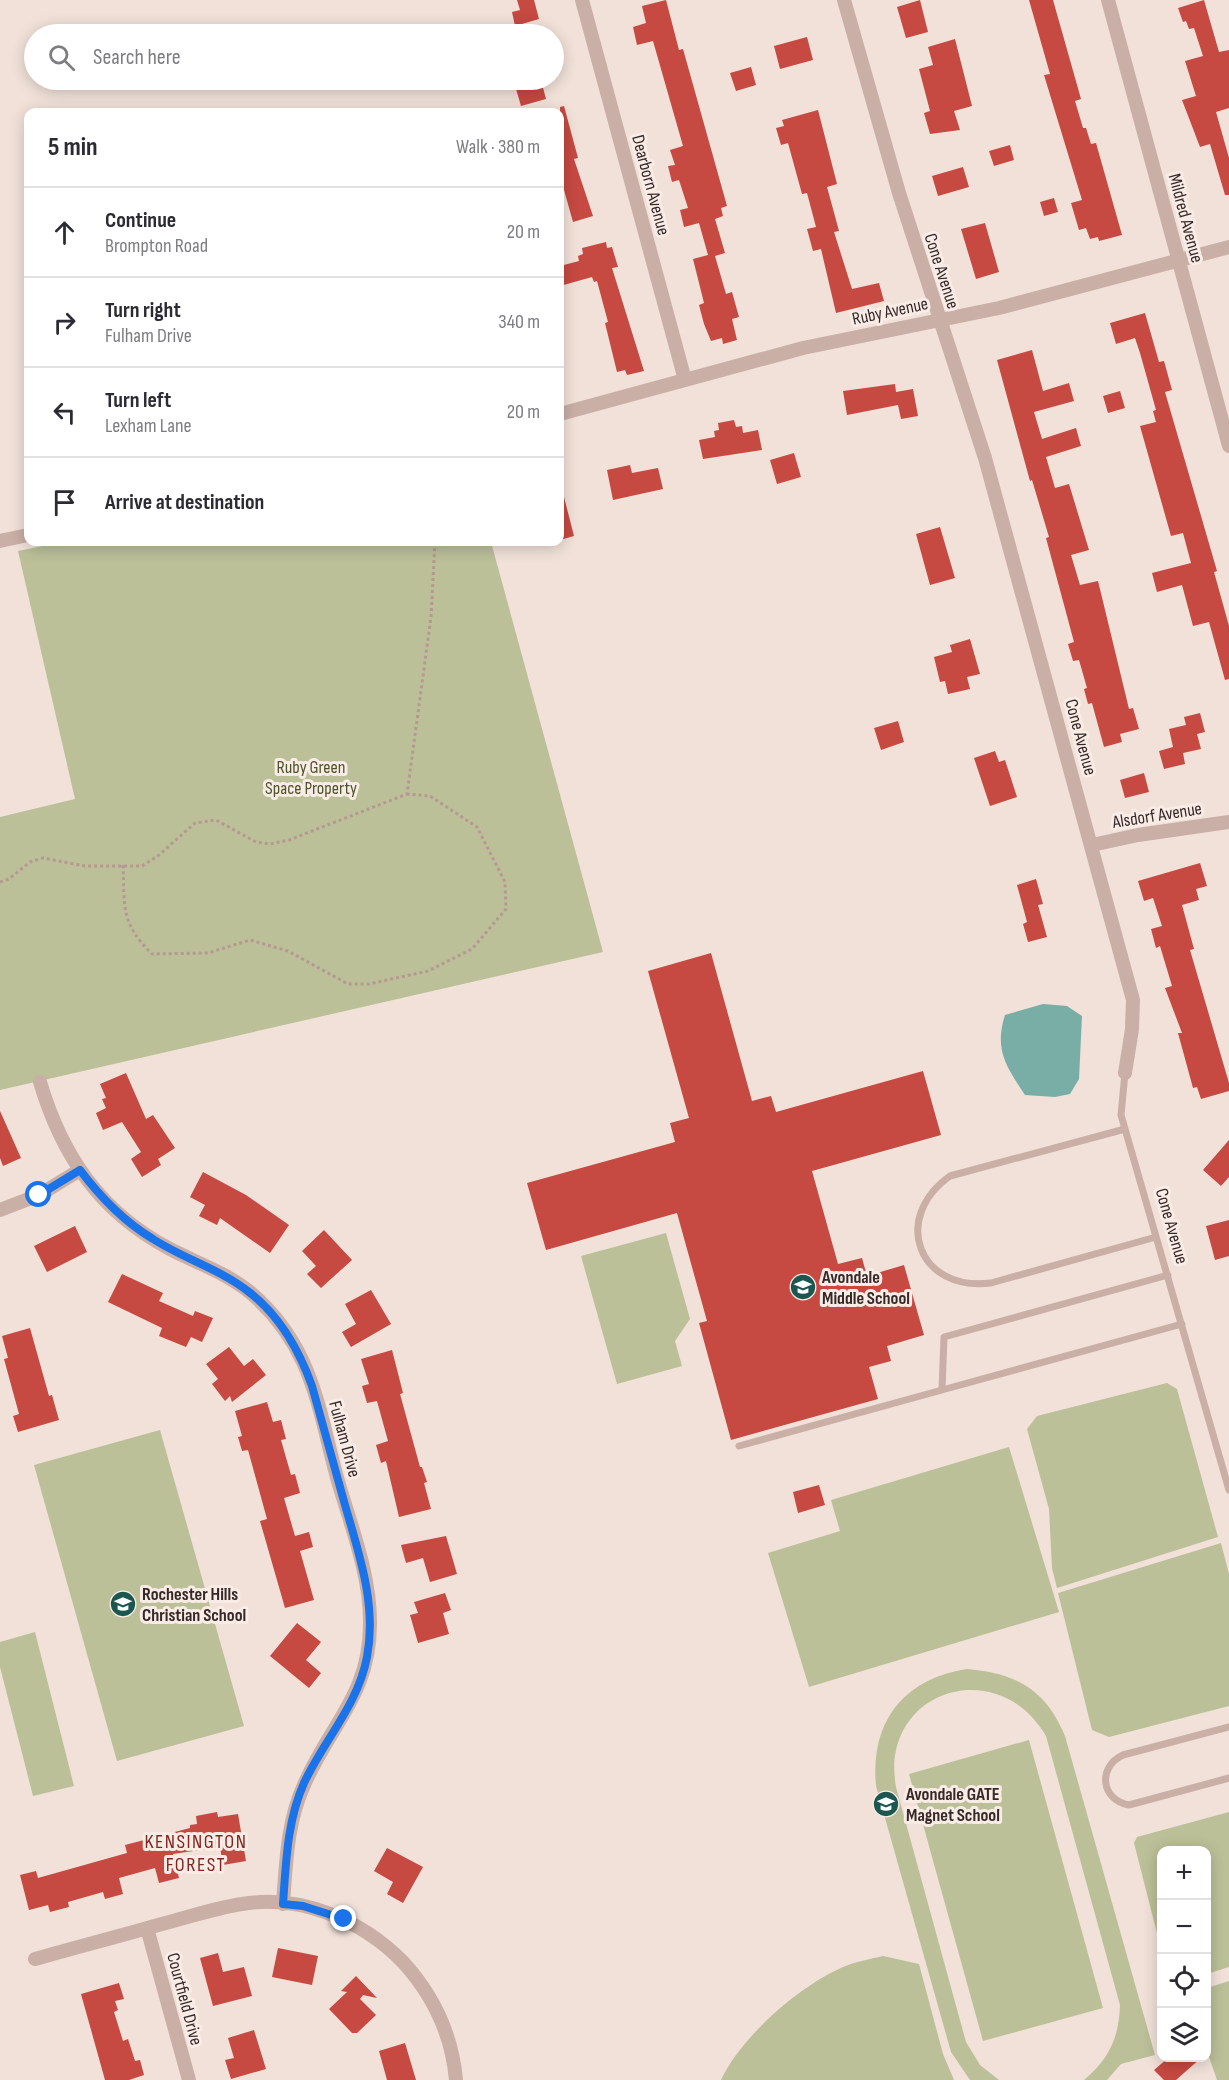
<!DOCTYPE html>
<meta charset="utf-8">
<style>
body{margin:0;font-family:"Sofia Sans Condensed",sans-serif;background:#f2f2f3;color:#2b2b33}
.controls{position:absolute;right:18px;bottom:18px;display:grid;overflow:hidden;border-radius:12px;box-shadow:0 3px 15px #0003}
.controls button{width:54px;height:54px;display:grid;place-items:center;padding:0;border:0;border-bottom:2px solid #e1e1e2;background:#fff;color:#2b2b33;font:30px sans-serif}
.stop{position:absolute;width:18px;height:18px;margin:-14px;border:4px solid #1a73e8;border-radius:50%;background:#fff}
.stop.end{background:#1a73e8;border-color:#fff;box-shadow:0 2px 6px #0008}
.list{margin:0;padding:0;list-style:none}
h2{display:flex;justify-content:space-between;align-items:center;height:78px;margin:0;padding:0 24px;font-size:26px}
h2 small{font-size:20px;font-weight:400;color:#7c7c81}
.list li{display:grid;grid-template-columns:39px 1fr auto;gap:18px;align-items:center;box-sizing:border-box;height:90px;padding:0 24px;border-top:2px solid #e1e1e2}
.list b{display:block;font-size:22px;white-space:nowrap}
.list p{margin:0;font-size:20px;white-space:nowrap;color:#7c7c81}
.list em{font-size:20px;font-style:normal;color:#7c7c81}
.icon{flex:none;width:33px;height:33px;fill:none;stroke:currentColor;stroke-width:2;stroke-linecap:round;stroke-linejoin:round}
.map{position:relative;flex:none;width:1229px;height:2080px;overflow:hidden}
.search{position:absolute;background:#fff;box-shadow:0 3px 15px #0003;left:24px;top:24px;width:540px;height:66px;display:flex;align-items:center;gap:15px;box-sizing:border-box;padding:0 21px;border-radius:33px;color:#7c7c81;font-size:22px}
.panel{position:absolute;background:#fff;box-shadow:0 3px 15px #0003;left:24px;top:108px;width:540px;height:438px;border-radius:12px}
.map>svg:first-child{display:block}
.green{fill:#bbc099}
.water{fill:#78aea6}
.building{fill:#c64942}
.lines{fill:none;stroke-linecap:round;stroke-linejoin:round}
.path{stroke:#b59990;stroke-width:3;stroke-dasharray:3 3;stroke-linecap:butt}
.lane{stroke:#c9afa5;stroke-width:7}
.street{stroke:#c9afa5;stroke-width:14}
.route{stroke:#1a73e8;stroke-width:8}
.labels{text-anchor:middle;stroke-width:6;stroke-linejoin:round;paint-order:stroke}
.street-label{font-size:18px;fill:#352827;stroke:#f9ece6}
.park-label{font-size:18px;fill:#4c532a;stroke:#f9ece6}
.poi-label{font-size:18px;font-weight:bold;fill:#352827;stroke:#f9ece6;text-anchor:start}
.neighbourhood-label{font-size:20px;letter-spacing:1.5px;fill:#84241f;stroke:#f9ece6}
</style>
<div class="map">
<svg width="1229" height="2080" viewBox="0 0 1229 2080">
<rect width="100%" height="100%" fill="#f1e1d9"/>
<path class="green" d="M62,542H491L603,952L0,1090V817L75,799L18,551Z
M666,1233L690,1319L675,1341L682,1366L617,1384L581,1256Z
M1167,1383L1177,1389L1218,1537L1057,1588L1052,1568L1049,1509L1027,1429L1037,1416Z
M160,1430L244,1726L117,1761L34,1465Z
M1009,1447L1059,1612L809,1687L768,1553L840,1531L831,1500Z
M1221,1543L1229,1574V1706L1109,1737L1092,1730L1058,1593Z
M35,1632L74,1786L33,1796L0,1667V1642Z
M967,1669C1015,1673 1046,1689 1065,1736L1155,2055L1121,2064L1107,2080H1084C1109,2059 1119,2038 1120,2005L1046,1736C997,1652 879,1691 896,1787L966,2042L980,2065L999,2080H970L951,2052L876,1786C870,1722 903,1679 967,1669Z
M1029,1740L1103,2008L983,2041L909,1774Z
M1229,1812V1967L1207,1974L1206,1850H1162L1161,1949L1134,1843L1137,1837Z
M883,1956L919,1964L943,2054L954,2080H721C741,2037 799,1986 843,1967C855,1962 870,1959 883,1956Z
M1229,1981V2080H1217L1207,2051V1988Z"/>
<path class="water" d="M1043,1004L1067,1006L1082,1016L1079,1079L1070,1094L1055,1097L1025,1095C1006,1066 994,1050 1005,1015Z"/>
<path class="building" d="M517,0H534L539,19L515,26L512,12L520,10Z
M666,0L679,50L683,49L727,206L721,208L723,216L715,219L725,253L715,256L726,294L732,292L739,317L732,319L737,340L723,344L722,338L711,341L704,324L699,305L704,303L693,259L708,255L699,223L684,227L680,210L688,208L679,180L672,182L668,166L675,165L670,150L683,146L653,41L637,45L633,27L646,23L642,6Z
M920,0L928,32L906,38L897,7Z
M1029,0H1053L1081,99L1075,101L1083,128H1086L1091,144L1096,143L1122,235L1099,241L1098,237L1090,239L1086,228L1079,230L1071,203L1082,200L1044,75L1050,74Z
M1204,0L1219,52L1229,50V108L1216,112L1229,158V195H1225L1210,144L1200,147L1182,100L1196,96L1185,61L1203,56L1194,28L1189,29L1186,21L1183,22L1178,8Z
M807,37L813,60L780,69L774,46Z
M955,39L972,106L954,111L960,130L930,134L924,113L930,111L919,69L933,65L928,47Z
M751,67L756,85L736,91L730,73Z
M524,80H541L546,99L521,106L514,82Z
M564,106L578,158L574,159L593,216L573,222L564,190L560,191V107Z
M818,110L837,184L827,187L839,231L834,232L852,289L879,283L884,301L836,313L821,249L813,251L807,229L816,227L807,193L802,194L788,143L781,145L776,128L784,126L782,120Z
M1010,145L1014,160L994,166L989,151Z
M963,167L969,187L938,196L932,176Z
M1054,198L1058,212L1044,216L1040,202Z
M985,223L999,272L976,279L961,229Z
M606,242L607,248L612,247L618,267L612,268L644,371L627,375L625,370L617,372L605,323L608,322L597,281L594,282L592,277L560,286V266L579,261L578,256L583,254L582,248Z
M1145,313L1159,362L1164,361L1172,390L1165,392L1217,571L1214,572L1229,626V679L1225,680L1209,622L1193,626L1182,585L1157,592L1152,573L1191,563L1183,533L1171,536L1140,426L1156,422L1153,411L1156,410L1140,353L1135,338L1116,344L1110,323Z
M1032,350L1043,391L1069,383L1074,401L1034,412L1042,439L1076,428L1081,446L1046,457L1055,488L1069,484L1089,550L1071,555L1080,585L1098,581L1129,709L1133,708L1139,729L1120,734L1122,742L1104,747L1092,703L1088,704L1084,689L1087,688L1079,660L1073,661L1068,644L1074,642L1046,538L1049,537L1032,480L1030,481L997,360Z
M895,384L896,392L913,389L918,416L901,419L898,405L847,415L843,391Z
M1120,391L1125,408L1108,413L1103,396Z
M734,420L736,427L742,426L743,433L758,430L762,450L703,459L699,440L715,437L714,431L719,430L718,423Z
M794,453L801,477L777,484L770,460Z
M630,465L632,473L658,468L663,489L613,500L607,470Z
M560,497H564L574,536L560,540Z
M940,527L955,578L930,585L916,534Z
M970,639L980,674L967,677L970,689L948,694L945,681L940,682L934,657L952,652L950,645Z
M1200,713L1205,732L1197,734L1201,749L1183,753L1185,764L1164,769L1159,751L1173,747L1169,729L1186,725L1184,717Z
M898,721L904,742L881,750L874,728Z
M995,751L999,762L1005,760L1017,797L990,806L974,758Z
M1144,773L1149,792L1125,798L1120,780Z
M1200,863L1207,886L1196,889L1199,900L1182,905L1194,949L1190,950L1229,1083V1091L1201,1099L1197,1087L1193,1088L1178,1033H1182L1165,988L1172,986L1160,946L1156,948L1151,929L1162,926L1153,898L1144,901L1138,881Z
M1036,879L1043,904L1038,905L1047,937L1028,942L1023,924L1027,922L1017,885Z
M711,953L752,1101L771,1096L776,1112L923,1071L941,1135L812,1171L838,1264L862,1258L867,1276L904,1265L924,1335L887,1346L891,1361L869,1367L878,1399L731,1440L699,1323L707,1321L677,1213L546,1250L527,1183L675,1142L670,1123L689,1118L648,971Z
M126,1073L146,1119L153,1115L175,1148L158,1159L161,1165L142,1177L131,1159L141,1152L122,1122L103,1130L96,1113L106,1108L102,1099L106,1098L100,1084Z
M0,1111L21,1158L3,1166L0,1158Z
M1229,1140V1177L1221,1186L1203,1170Z
M203,1172L246,1195L289,1225L270,1253L220,1218L217,1225L199,1216L205,1205L190,1197Z
M1229,1220V1256L1215,1260L1206,1226Z
M75,1226L87,1252L47,1272L34,1246Z
M324,1230L352,1260L321,1288L307,1274L316,1266L302,1251Z
M122,1274L163,1293L159,1301L193,1316L195,1311L213,1318L202,1342L191,1337L186,1347L159,1336L162,1328L108,1302Z
M371,1290L391,1324L351,1347L342,1332L356,1324L345,1304Z
M30,1328L49,1396L52,1395L59,1420L18,1432L13,1416L19,1414L4,1359L8,1358L2,1336Z
M229,1347L244,1366L253,1359L266,1375L232,1402L230,1396L225,1401L212,1384L218,1379L206,1364Z
M392,1350L403,1393L400,1394L420,1467H422L427,1482L424,1483L431,1509L399,1517L386,1461L381,1463L376,1445L388,1441L377,1401L367,1403L362,1386L369,1384L361,1359Z
M267,1402L273,1422L281,1420L286,1439L281,1440L291,1475L295,1474L300,1493L284,1498L295,1536L309,1532L313,1547L300,1551L314,1600L285,1608L260,1521L267,1519L248,1450L242,1451L238,1437L242,1436L235,1411Z
M819,1485L825,1505L798,1513L793,1492Z
M446,1536L457,1574L430,1582L423,1558L406,1563L401,1545Z
M445,1593L451,1610L443,1613L449,1634L418,1643L410,1615L418,1613L414,1602Z
M297,1623L321,1642L306,1660L321,1673L309,1688L270,1656Z
M217,1812L218,1817L238,1814L246,1861L223,1865L220,1847L173,1854L179,1878L159,1883L155,1868L119,1878L123,1894L105,1899L103,1892L68,1902L69,1907L50,1912L48,1905L29,1910L20,1875L36,1871L38,1878L127,1853L125,1845L190,1828V1825L197,1824L196,1816Z
M387,1848L423,1867L403,1903L387,1894L393,1882L374,1871Z
M278,1948L318,1956L312,1985L272,1977Z
M218,1953L223,1972L244,1967L252,1996L213,2006L200,1958Z
M356,1976L377,1998L363,1995L360,1999L376,2015L357,2033H352L329,2009L347,1992L341,1991Z
M119,1983L124,1999L115,2001L118,2010L114,2012L123,2041L128,2039L135,2061L140,2060L144,2075L129,2080H105L81,1994Z
M254,2030L266,2069L231,2079L225,2060L234,2058L228,2038Z
M405,2043L416,2080H387L379,2051Z
M1168,2058H1201L1176,2080H1164L1154,2070Z"/>
<g class="lines">
<path class="path" d="M123,865C125,908 120,922 152,954L208,953L250,940L288,951L348,984H369L428,971L472,949L506,909L505,882L477,827L430,796L407,794
M0,882L9,879L30,862L43,858L85,866H142L159,855L195,823L216,820L256,842L270,844L289,840L407,794L431,617L435,542"/>
<path class="lane" d="M1125,1073L1121,1115L1229,1490
M1125,1129L950,1176C891,1218 918,1292 991,1283L1156,1237
M1168,1275L944,1337L942,1390L1182,1324
M739,1446L942,1390
M1229,1727L1123,1755C1097,1767 1101,1800 1129,1805L1229,1778"/>
<path class="street" d="M582,0L685,380
M844,0L899,193L985,458L1133,1000L1132,1029L1125,1073
M1108,0L1229,446
M560,414L803,348L999,308L1229,247
M0,541L28,535
M1092,845L1138,835L1229,822
M40,1082C62,1156 100,1212 170,1249C197,1263 227,1273 251,1293C273,1312 291,1336 303,1362C319,1397 326,1437 336,1474C349,1521 370,1572 370,1621C371,1695 330,1724 304,1785C287,1822 286,1864 283,1904
M0,1210L39,1195L80,1170
M147,1928L189,2080
M35,1959C77,1947 120,1936 162,1924C189,1917 215,1908 242,1904C300,1894 362,1920 403,1962C433,1995 452,2035 456,2080"/>
</g>
<g class="lines">
<path class="route" d="M39,1195L80,1170C101,1198 123,1221 153,1239C184,1259 220,1269 249,1292C280,1316 299,1350 312,1386C323,1426 334,1465 345,1505C359,1554 377,1605 367,1657C358,1705 324,1740 304,1783C287,1821 286,1863 283,1904L303,1906L344,1919"/>
</g>
<defs>
<g id="school-disc" transform="scale(1.35)"><circle r="9.5" fill="#1c574f" stroke="#f9ece6"/><path d="M0-5L7-2L0 1L-7-2ZM-4 1L0 2.5L4 1V4Q0 6-4 4Z" fill="#fff"/></g>
</defs>
<g fill-rule="evenodd">
<use href="#school-disc" x="803" y="1287"/>
<use href="#school-disc" x="123" y="1604"/>
<use href="#school-disc" x="886" y="1804"/>
</g>
<g class="labels">
<g class="street-label">
<text transform="translate(651 185) rotate(75)" y="6">Dearborn Avenue</text>
<text transform="translate(1186 218) rotate(75)" y="6">Mildred Avenue</text>
<text transform="translate(942 271) rotate(72)" y="6">Cone Avenue</text>
<text transform="translate(890 311) rotate(-12)" y="6">Ruby Avenue</text>
<text transform="translate(1081 737) rotate(75)" y="6">Cone Avenue</text>
<text transform="translate(1157 815) rotate(-9)" y="6">Alsdorf Avenue</text>
<text transform="translate(1172 1226) rotate(74)" y="6">Cone Avenue</text>
<text transform="translate(345 1439) rotate(75)" y="6">Fulham Drive</text>
<text transform="translate(185 1999) rotate(75)" y="6">Courtfield Drive</text>
</g>
<g class="park-label">
<text x="311" y="773">Ruby Green<tspan x="311" dy="21">Space Property</tspan></text>
</g>
<g class="poi-label">
<text x="822" y="1283">Avondale<tspan x="822" dy="21">Middle School</tspan></text>
<text x="142" y="1600">Rochester Hills<tspan x="142" dy="21">Christian School</tspan></text>
<text x="906" y="1800">Avondale GATE<tspan x="906" dy="21">Magnet School</tspan></text>
</g>
<g class="neighbourhood-label">
<text x="196" y="1848">KENSINGTON<tspan x="196" dy="23">FOREST</tspan></text>
</g>
</g>
</svg>
<div class="controls">
<button>+</button>
<button>−</button>
<button><svg class="icon" aria-label="locate" viewBox="0 0 24 24"><circle cx="12" cy="12" r="6"/><path d="M12 2v4M12 18v4M2 12h4M18 12h4"/></svg></button>
<button><svg class="icon" aria-label="layers" viewBox="0 0 24 24"><path d="M12 4l9 5-9 5-9-5zM3 14l9 5 9-5"/></svg></button>
</div>
<div class="stop" style="left:39px;top:1195px"></div>
<div class="stop end" style="left:344px;top:1919px"></div>
<div class="search"><svg class="icon" aria-label="search" viewBox="0 0 24 24"><circle cx="10" cy="10" r="6"/><path d="M15 15l6 6"/></svg>Search here</div>
<section class="panel">
<h2>5 min<small>Walk · 380 m</small></h2>
<ul class="list">
<li><svg class="icon" aria-label="ahead" viewBox="0 0 24 24"><path d="M12 20V5M6 11l6-6 6 6"/></svg><div><b>Continue</b><p>Brompton Road</p></div><em>20 m</em></li>
<li><svg class="icon" aria-label="right" viewBox="0 0 24 24"><path d="M7 20v-9h11M14 6l5 5-5 5"/></svg><div><b>Turn right</b><p>Fulham Drive</p></div><em>340 m</em></li>
<li><svg class="icon" aria-label="left" viewBox="0 0 24 24"><path d="M17 20v-9H6M10 6l-5 5 5 5"/></svg><div><b>Turn left</b><p>Lexham Lane</p></div><em>20 m</em></li>
<li><svg class="icon" aria-label="arrive" viewBox="0 0 24 24"><path d="M6 21V4h12l-3 4 3 4H6"/></svg><div><b>Arrive at destination</b></div></li>
</ul>
</section>
</div>
